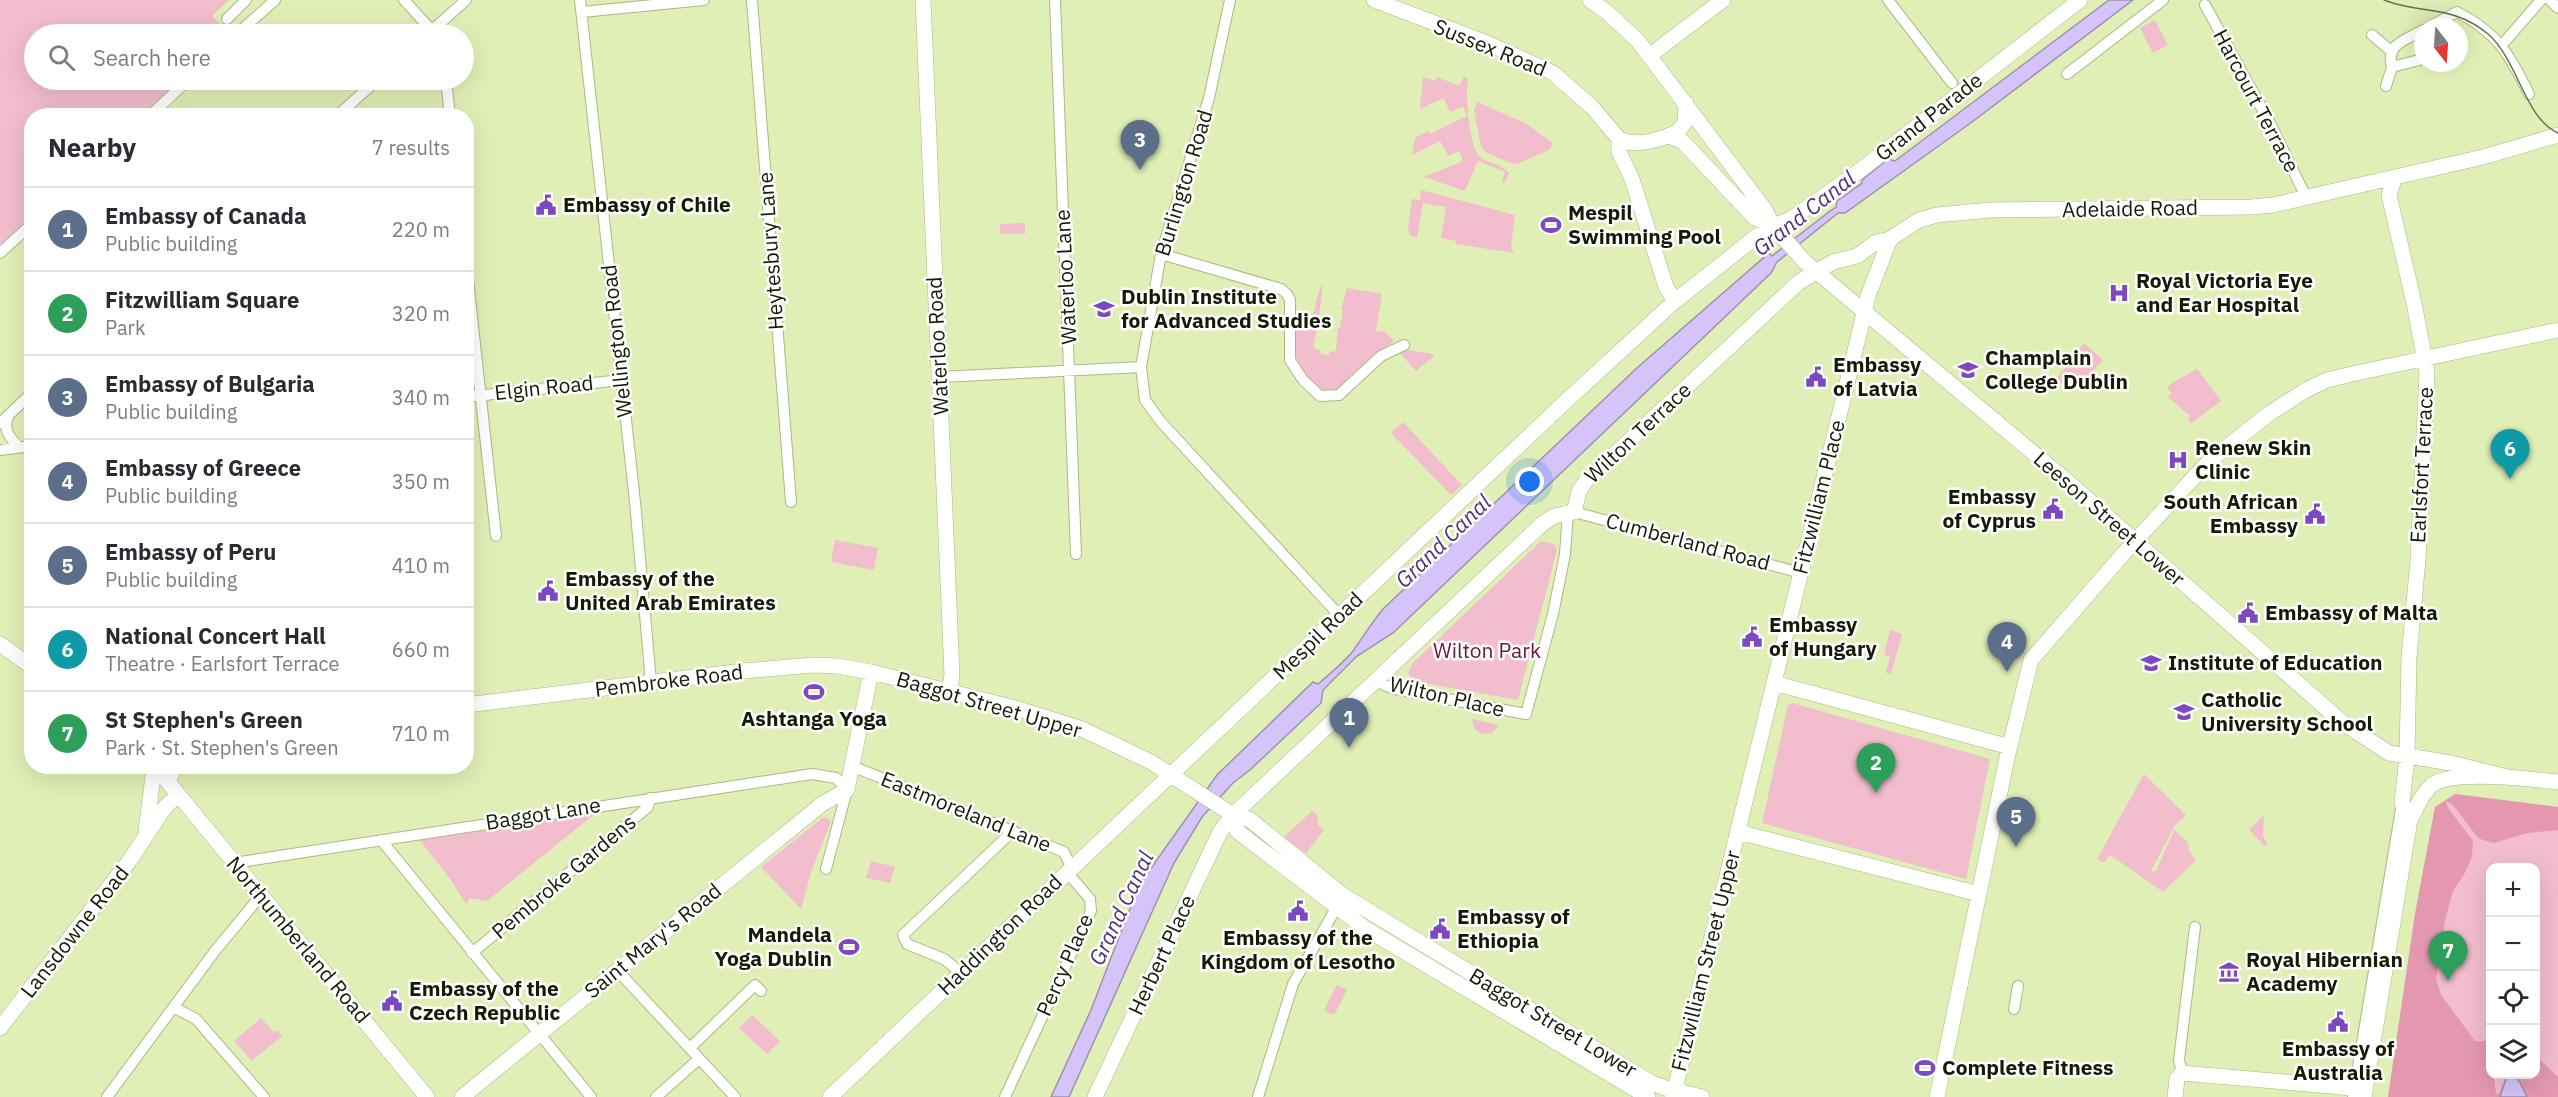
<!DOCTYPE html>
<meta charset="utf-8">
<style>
body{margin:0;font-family:"IBM Plex Sans",sans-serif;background:#f7f7f7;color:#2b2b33}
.controls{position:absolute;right:18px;bottom:18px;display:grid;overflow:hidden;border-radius:12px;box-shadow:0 6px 24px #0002}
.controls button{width:54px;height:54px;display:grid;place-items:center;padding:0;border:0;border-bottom:2px solid #e1e1e2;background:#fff;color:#2b2b33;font:30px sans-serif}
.compass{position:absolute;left:2414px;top:18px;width:54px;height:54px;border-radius:50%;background:#fff;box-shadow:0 6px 24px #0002;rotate:163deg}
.you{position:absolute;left:1530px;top:482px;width:21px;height:21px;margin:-15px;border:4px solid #fff;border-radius:50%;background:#1a73e8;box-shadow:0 0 0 9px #1a73e833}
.badge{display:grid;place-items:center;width:39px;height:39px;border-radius:50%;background:#7d49c1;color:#fff;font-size:20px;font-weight:700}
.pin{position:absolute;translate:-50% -50px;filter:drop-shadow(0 2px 3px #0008)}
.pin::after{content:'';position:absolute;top:32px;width:21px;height:18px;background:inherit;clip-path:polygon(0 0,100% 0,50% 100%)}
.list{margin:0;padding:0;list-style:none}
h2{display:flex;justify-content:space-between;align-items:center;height:78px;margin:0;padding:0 24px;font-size:26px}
h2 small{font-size:20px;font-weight:400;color:#7c7c81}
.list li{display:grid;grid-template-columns:39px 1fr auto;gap:18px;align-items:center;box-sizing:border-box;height:84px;padding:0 24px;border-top:2px solid #e1e1e2}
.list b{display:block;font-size:22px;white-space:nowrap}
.list p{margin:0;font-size:20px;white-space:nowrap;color:#7c7c81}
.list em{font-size:20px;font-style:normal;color:#7c7c81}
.icon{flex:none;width:33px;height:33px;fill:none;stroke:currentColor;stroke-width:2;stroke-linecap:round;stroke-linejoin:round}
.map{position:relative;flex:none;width:2558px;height:1097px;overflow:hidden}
.search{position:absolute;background:#fff;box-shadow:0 6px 24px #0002;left:24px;top:24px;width:450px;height:66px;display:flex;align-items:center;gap:15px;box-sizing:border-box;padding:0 21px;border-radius:33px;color:#7c7c81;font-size:22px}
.panel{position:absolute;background:#fff;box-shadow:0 6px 24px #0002;left:24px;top:108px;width:450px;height:666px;border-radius:24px}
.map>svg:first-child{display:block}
.green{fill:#f2bdcc;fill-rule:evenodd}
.forest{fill:#e498af}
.water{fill:#d5c3f9;stroke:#9c91b0;stroke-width:1.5}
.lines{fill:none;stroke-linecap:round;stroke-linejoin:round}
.street-casing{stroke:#abb982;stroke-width:12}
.secondary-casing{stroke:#abb982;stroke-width:16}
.street{stroke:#fff;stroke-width:10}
.secondary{stroke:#fff;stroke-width:15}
.tram{stroke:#69714e;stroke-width:1.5}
.labels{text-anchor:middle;stroke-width:5;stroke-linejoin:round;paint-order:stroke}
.street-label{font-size:21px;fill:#171b06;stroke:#fff}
.poi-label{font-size:21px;font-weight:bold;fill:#171b06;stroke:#fff;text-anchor:start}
.park-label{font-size:21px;fill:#6e163b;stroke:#fff}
.water-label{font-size:22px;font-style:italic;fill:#50307c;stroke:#fff}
</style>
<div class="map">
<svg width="2558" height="1097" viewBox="0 0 2558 1097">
<rect width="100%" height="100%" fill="#e0efb6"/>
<path class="green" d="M0,0H229L212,16L230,34H34V80H182L143,115L32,116L31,218L0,248Z
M2155,20L2168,45L2153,53L2140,28Z
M1464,76L1468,79C1465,95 1469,147 1480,157C1489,164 1503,164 1509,173L1504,183L1502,182L1505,172L1478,161L1465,191L1424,177L1463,161L1459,151L1448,156L1440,141L1412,155L1415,138L1428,131L1430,134L1467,116L1463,106L1450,112L1444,98L1420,109L1423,77L1435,81L1437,77L1459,86Z
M1477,102L1525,123L1553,143L1549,150L1519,163L1513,164L1487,153L1482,148L1480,142L1474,110Z
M1421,190L1515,215L1511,248L1514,253L1456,244V241L1441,238L1446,207L1423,203L1417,237L1410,236L1408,227L1412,199L1420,200Z
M1025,223V234H1000V224Z
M1323,284L1318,325L1313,347L1321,351V354L1329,355L1330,352L1336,351L1338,328H1340L1343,310L1341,309L1347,288L1382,294L1376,331L1385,332L1394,341L1376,354L1337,392L1320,390L1295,363L1294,331C1320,328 1311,301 1323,284Z
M2084,343L2103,360L2073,393L2056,379Z
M1403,349L1432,354L1434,356L1416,371L1397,350Z
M2197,369L2221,401L2191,423L2188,421L2190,416L2168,397L2172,393L2167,388L2170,384Z
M1403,422L1462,485L1451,495L1391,433Z
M835,540L878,548L874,570L831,562Z
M1541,541L1554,544L1557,550L1518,700L1413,681L1408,673L1413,663Z
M1890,630L1902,634L1891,674L1886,673L1890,657L1884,655Z
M1792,703L1990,759L1966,879L1762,823L1788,705Z
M1472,719L1499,725L1492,733L1483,734L1475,730Z
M2144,774L2186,815L2175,825L2151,871H2156L2174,830L2188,843L2189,851L2196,860L2163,892L2113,857L2109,856L2104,863L2097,859Z
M2455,794L2558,807V1097H2388L2415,914L2435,807ZM2490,868H2536V1074H2490Z
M598,811L487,901L470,898L466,904L451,880L418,838Z
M1312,811L1317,815L1318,825L1324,830L1306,853L1283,838Z
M2264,815L2263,835L2267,844L2265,846L2249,830Z
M822,818H828L831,822L812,869L801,909L761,867Z
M871,861L895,867L890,883L866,878Z
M1337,985L1347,990L1334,1015L1324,1010Z
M752,1015L780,1041L767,1054L739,1028Z
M261,1018L274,1033L278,1030L282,1036L252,1061L234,1041Z"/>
<path class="forest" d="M2455,794L2558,807V830L2527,833L2494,843L2486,841L2478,838L2453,805L2446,801L2448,808L2473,841L2472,856L2466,871L2453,891L2445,920L2436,979L2441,995L2475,1041H2490V1074L2494,1075L2496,1094L2499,1093L2506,1075L2536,1074V1056L2558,1077V1097H2527L2518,1079L2504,1082L2500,1097H2388L2415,914L2435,807Z"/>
<path class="water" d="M2109,0H2133L1972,122L1845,213H1838L1777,262L1771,273L1393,633L1357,656L1323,690L1321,703L1251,769L1233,783L1202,817L1174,863L1069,1097H1051L1091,1010L1139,885L1217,775L1313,682L1318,684C1330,674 1343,663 1353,651C1363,637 1372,622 1384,608L1638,367L1769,253L1772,256L1830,211L1836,207L1837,201L1862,183V180L1888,159L1895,161Z
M2507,1076C2519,1075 2522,1087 2527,1097H2500Z"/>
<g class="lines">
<g class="street-casing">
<path id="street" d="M404,0L435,34
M580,0L635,502L651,682
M752,0L791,502
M1055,0L1076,554
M1230,0L1209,98L1161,254L1141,367L1145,400L1161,422L1339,615
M1888,0L1952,83
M2550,0L2558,8
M2205,5L2271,125L2306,197
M582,12L704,0
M227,19L246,0
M2429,27L2457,12C2497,32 2510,55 2529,94
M2423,30C2406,40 2385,44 2392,67L2423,59
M237,34L275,0
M428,34L466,0
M2372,35L2391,51
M2502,45L2541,0
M2067,74L2163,0
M446,80L450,116
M2386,86L2392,67
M150,116L188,80
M337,116L377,80
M0,253L32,224
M1161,254L1281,289L1287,294L1290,300V360L1303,380L1320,396L1339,395L1381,356L1404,345
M466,262L496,536
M940,377L1141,367
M466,397L621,380
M9,415C2,429 9,437 19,447
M0,423L32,393
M0,450L32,446
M1574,512L1801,573
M1378,680L1384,685L1395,689L1526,714L1553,614L1565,554L1568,513
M852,766L1064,852L1071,867
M381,840L591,1097
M234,863L812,774L836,778L847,790L826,869
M472,953L648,807L650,798
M617,970L735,1097
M960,972L944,959L907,944L903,935L1013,831
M175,1008L196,1019L264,1097
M2014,1009L2018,986
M690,1048L755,985L761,991
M2182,1073L2179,1060L2195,927
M107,1097L215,951L262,894
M656,1097L699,1059
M1005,1097L1091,911L1090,899L1066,871
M1258,1097L1293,984L1340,901
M2353,1097L2402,803"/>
</g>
<g class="secondary-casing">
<path id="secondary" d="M923,0L952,675L949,692
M1374,0L1487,43L1553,73L1592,107L1619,139C1637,148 1661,139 1678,132L1685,122L1686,103
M1590,0L1607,12L1638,41L1765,210L1773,226L1805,262L2061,476L2343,723L2389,753L2451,763L2507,777
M1649,56L1723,0
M1668,136L1682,141L1755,218L1773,226
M1619,139V152L1632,179L1666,287L1675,301
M2395,177L2389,195L2414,303L2427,372L2418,560L2409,657L2407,757L2402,803L2410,820
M0,644L32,667
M1774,683L2010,747
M466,705L743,671L813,665L838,666L871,672L1015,708L1082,729L1151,762L1233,815L1249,819L1344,896L1650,1082L1665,1088L1702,1097
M152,766L168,782L427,1097
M168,782L175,766
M1233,815L1237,831L1241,834L1366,929L1648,1097
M146,831L154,769
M1738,832L1979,894
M0,1028L130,860L165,807L178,795
M462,1097L822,804L847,790L871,672
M830,1097L1565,402L1675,301L1757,236L1773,226L1791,219L1858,172L2080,0
M1095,1097L1220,832L1233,815L1542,524L1554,516L1574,512L1579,491L1586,481L1799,282L1833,262L1857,256L1876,242L1890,239L1919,220L1937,215L1990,210L2251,207L2273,205L2483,157L2558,135
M1673,1097L1860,330L1868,296L1890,239
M1937,1097L2007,758L2031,660L2124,553L2209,461L2270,413L2306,390L2327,380L2352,374L2558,330
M2175,1097L2177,1079L2182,1073L2364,1089
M2364,1097L2410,820C2417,808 2421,794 2432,785C2453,769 2531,779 2558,782"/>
</g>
<use href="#street" class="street"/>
<use href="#secondary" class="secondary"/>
<path class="tram" d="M2384,0C2422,15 2452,4 2488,34C2518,60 2525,119 2558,133"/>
</g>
<defs>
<g id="civic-bare" transform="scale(1.62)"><path d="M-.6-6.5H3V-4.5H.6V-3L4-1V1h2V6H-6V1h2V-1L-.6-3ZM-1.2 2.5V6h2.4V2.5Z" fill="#7d49c1" stroke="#fff" stroke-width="2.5" paint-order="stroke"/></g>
<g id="stadium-bare" transform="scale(1.62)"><path d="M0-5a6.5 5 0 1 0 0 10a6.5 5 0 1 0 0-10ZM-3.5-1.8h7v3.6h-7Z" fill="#7d49c1" stroke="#fff" stroke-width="2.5" paint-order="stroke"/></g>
<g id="hospital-bare" transform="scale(1.62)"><path d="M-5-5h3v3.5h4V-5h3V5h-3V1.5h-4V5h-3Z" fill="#7d49c1" stroke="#fff" stroke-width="2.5" paint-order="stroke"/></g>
<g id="university-bare" transform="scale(1.62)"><path d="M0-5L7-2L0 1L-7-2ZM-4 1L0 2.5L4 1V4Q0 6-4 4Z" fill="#7d49c1" stroke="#fff" stroke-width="2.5" paint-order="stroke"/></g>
<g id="school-bare" transform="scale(1.62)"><path d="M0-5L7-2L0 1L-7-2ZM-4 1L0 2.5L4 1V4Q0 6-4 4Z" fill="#7d49c1" stroke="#fff" stroke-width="2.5" paint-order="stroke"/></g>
<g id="museum-bare" transform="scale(1.62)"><path d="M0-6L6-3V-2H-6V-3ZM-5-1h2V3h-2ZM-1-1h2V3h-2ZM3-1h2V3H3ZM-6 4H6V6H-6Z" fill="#7d49c1" stroke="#fff" stroke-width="2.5" paint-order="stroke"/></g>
</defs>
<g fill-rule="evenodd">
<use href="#civic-bare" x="546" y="205"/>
<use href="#stadium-bare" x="1551" y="225"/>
<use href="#hospital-bare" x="2119" y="293"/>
<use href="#university-bare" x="1104" y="309"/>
<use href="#university-bare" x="1968" y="370"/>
<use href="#civic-bare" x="1816" y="377"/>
<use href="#hospital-bare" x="2178" y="460"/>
<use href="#civic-bare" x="2053" y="509"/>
<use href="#civic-bare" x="2315" y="514"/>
<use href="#civic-bare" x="548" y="591"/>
<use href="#civic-bare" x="2248" y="613"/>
<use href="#civic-bare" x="1752" y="637"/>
<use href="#school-bare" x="2151" y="663"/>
<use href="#stadium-bare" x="814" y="692"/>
<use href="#school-bare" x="2184" y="712"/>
<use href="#civic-bare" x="1298" y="911"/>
<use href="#civic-bare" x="1440" y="929"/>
<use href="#stadium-bare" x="849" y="947"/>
<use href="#museum-bare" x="2229" y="972"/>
<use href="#civic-bare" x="392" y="1001"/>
<use href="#civic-bare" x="2338" y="1022"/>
<use href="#stadium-bare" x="1925" y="1068"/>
</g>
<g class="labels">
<g class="street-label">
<text transform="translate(1490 48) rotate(22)" y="7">Sussex Road</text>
<text transform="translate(2256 101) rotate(62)" y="7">Harcourt Terrace</text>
<text transform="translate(1929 117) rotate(-38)" y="7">Grand Parade</text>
<text transform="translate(1184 183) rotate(-73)" y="7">Burlington Road</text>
<text transform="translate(2130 209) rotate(-1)" y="7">Adelaide Road</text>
<text transform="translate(771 251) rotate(-94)" y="7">Heytesbury Lane</text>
<text transform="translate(1066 277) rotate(-93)" y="7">Waterloo Lane</text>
<text transform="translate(617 341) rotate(-96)" y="7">Wellington Road</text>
<text transform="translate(938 346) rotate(-93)" y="7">Waterloo Road</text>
<text transform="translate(544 388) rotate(-6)" y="7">Elgin Road</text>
<text transform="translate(1638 433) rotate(-43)" y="7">Wilton Terrace</text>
<text transform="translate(2422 465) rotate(-87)" y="7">Earlsfort Terrace</text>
<text transform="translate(1819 497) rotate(-76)" y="7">Fitzwilliam Place</text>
<text transform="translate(2109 519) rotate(41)" y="7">Leeson Street Lower</text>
<text transform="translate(1688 542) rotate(15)" y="7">Cumberland Road</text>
<text transform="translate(1318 636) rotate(-44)" y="7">Mespil Road</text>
<text transform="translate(669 681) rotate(-7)" y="7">Pembroke Road</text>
<text transform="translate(1447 697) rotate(13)" y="7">Wilton Place</text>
<text transform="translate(989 705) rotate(16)" y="7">Baggot Street Upper</text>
<text transform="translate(966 812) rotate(22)" y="7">Eastmoreland Lane</text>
<text transform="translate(543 814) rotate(-9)" y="7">Baggot Lane</text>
<text transform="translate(564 877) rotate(-40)" y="7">Pembroke Gardens</text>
<text transform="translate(75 932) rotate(-52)" y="7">Lansdowne Road</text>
<text transform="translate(1000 935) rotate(-44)" y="7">Haddington Road</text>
<text transform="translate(298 940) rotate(50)" y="7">Northumberland Road</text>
<text transform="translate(653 941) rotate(-39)" y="7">Saint Mary's Road</text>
<text transform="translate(1162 955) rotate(-65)" y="7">Herbert Place</text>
<text transform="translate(1706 961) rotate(-76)" y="7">Fitzwilliam Street Upper</text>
<text transform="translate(1065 965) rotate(-66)" y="7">Percy Place</text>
<text transform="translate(1553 1023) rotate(31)" y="7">Baggot Street Lower</text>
</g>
<g class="poi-label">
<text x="563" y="212">Embassy of Chile</text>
<text x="1568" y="220">Mespil<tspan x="1568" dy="24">Swimming Pool</tspan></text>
<text x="2136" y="288">Royal Victoria Eye<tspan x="2136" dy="24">and Ear Hospital</tspan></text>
<text x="1121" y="304">Dublin Institute<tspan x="1121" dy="24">for Advanced Studies</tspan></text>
<text x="1985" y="365">Champlain<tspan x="1985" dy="24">College Dublin</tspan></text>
<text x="1833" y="372">Embassy<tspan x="1833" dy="24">of Latvia</tspan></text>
<text x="2195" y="455">Renew Skin<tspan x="2195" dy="24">Clinic</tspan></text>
<text x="2036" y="504" text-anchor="end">Embassy<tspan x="2036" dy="24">of Cyprus</tspan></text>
<text x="2298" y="509" text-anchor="end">South African<tspan x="2298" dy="24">Embassy</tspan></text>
<text x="565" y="586">Embassy of the<tspan x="565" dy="24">United Arab Emirates</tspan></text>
<text x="2265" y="620">Embassy of Malta</text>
<text x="1769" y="632">Embassy<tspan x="1769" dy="24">of Hungary</tspan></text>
<text x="2168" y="670">Institute of Education</text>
<text x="2201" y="707">Catholic<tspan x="2201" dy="24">University School</tspan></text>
<text x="814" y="726" text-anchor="middle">Ashtanga Yoga</text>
<text x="1457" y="924">Embassy of<tspan x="1457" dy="24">Ethiopia</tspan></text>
<text x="832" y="942" text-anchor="end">Mandela<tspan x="832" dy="24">Yoga Dublin</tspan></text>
<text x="1298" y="945" text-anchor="middle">Embassy of the<tspan x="1298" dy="24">Kingdom of Lesotho</tspan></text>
<text x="2246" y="967">Royal Hibernian<tspan x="2246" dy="24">Academy</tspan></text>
<text x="409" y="996">Embassy of the<tspan x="409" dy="24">Czech Republic</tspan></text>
<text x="2338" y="1056" text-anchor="middle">Embassy of<tspan x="2338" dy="24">Australia</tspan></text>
<text x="1942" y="1075">Complete Fitness</text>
</g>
<g class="park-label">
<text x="1487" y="658">Wilton Park</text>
</g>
<g class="water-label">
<text transform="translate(1804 213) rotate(-38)" y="8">Grand Canal</text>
<text transform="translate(1443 541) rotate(-44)" y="8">Grand Canal</text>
<text transform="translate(1121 908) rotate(-65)" y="8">Grand Canal</text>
</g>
</g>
</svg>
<div class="controls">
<button>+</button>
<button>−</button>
<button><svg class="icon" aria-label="locate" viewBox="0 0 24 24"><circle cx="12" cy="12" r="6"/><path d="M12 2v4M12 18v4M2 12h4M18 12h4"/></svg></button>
<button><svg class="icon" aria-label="layers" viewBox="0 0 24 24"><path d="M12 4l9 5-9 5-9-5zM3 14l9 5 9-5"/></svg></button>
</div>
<svg class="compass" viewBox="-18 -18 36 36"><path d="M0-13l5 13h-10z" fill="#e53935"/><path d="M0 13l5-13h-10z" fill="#7c7c81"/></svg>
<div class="you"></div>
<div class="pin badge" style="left:1349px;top:748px;background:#5c6f8a">1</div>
<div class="pin badge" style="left:1876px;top:793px;background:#2e9e5b">2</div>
<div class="pin badge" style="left:1140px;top:170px;background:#5c6f8a">3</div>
<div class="pin badge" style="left:2007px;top:672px;background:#5c6f8a">4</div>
<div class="pin badge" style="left:2016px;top:847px;background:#5c6f8a">5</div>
<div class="pin badge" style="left:2510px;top:479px;background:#0f9aa8">6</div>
<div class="pin badge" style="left:2448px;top:981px;background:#2e9e5b">7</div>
<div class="search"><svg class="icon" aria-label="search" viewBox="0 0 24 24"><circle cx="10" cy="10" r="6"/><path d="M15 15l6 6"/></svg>Search here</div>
<section class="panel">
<h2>Nearby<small>7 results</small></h2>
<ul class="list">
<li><span class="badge" style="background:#5c6f8a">1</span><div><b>Embassy of Canada</b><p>Public building</p></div><em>220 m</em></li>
<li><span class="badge" style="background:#2e9e5b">2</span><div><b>Fitzwilliam Square</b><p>Park</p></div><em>320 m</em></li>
<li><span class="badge" style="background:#5c6f8a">3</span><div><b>Embassy of Bulgaria</b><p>Public building</p></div><em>340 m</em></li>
<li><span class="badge" style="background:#5c6f8a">4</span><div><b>Embassy of Greece</b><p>Public building</p></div><em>350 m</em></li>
<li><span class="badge" style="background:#5c6f8a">5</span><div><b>Embassy of Peru</b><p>Public building</p></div><em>410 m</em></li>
<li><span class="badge" style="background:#0f9aa8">6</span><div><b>National Concert Hall</b><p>Theatre · Earlsfort Terrace</p></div><em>660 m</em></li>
<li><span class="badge" style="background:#2e9e5b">7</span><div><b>St Stephen's Green</b><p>Park · St. Stephen's Green</p></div><em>710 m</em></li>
</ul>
</section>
</div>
